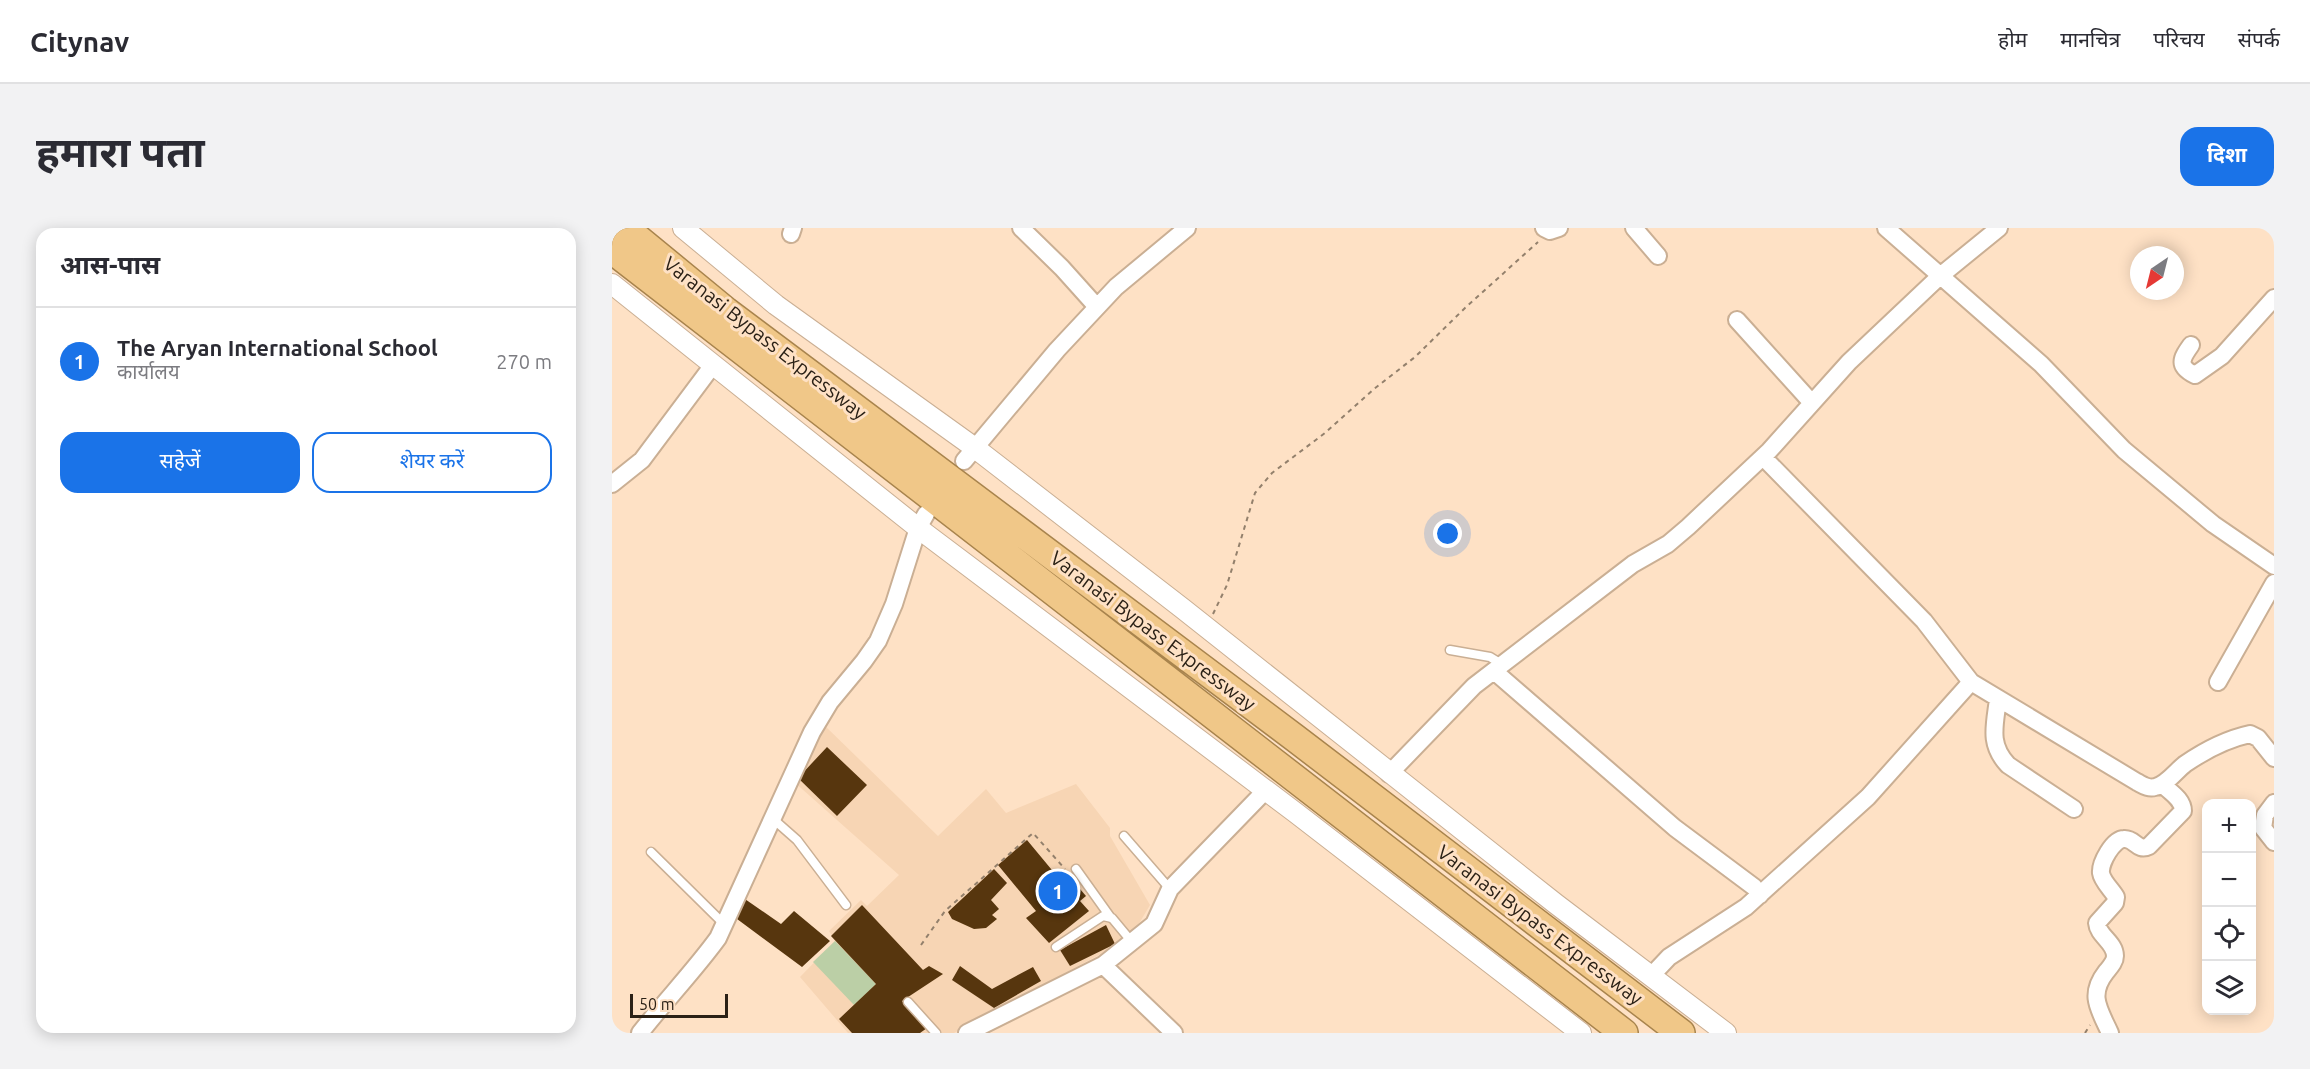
<!DOCTYPE html>
<html lang="hi">
<meta charset="utf-8">
<style>
body{margin:0;font-family:Ubuntu,"Noto Sans Devanagari",sans-serif;background:#f2f2f3;color:#2b2b33}
.controls{position:absolute;right:18px;bottom:18px;display:grid;overflow:hidden;border-radius:12px;box-shadow:0 3px 15px #0003}
.controls button{width:54px;height:54px;display:grid;place-items:center;padding:0;border:0;border-bottom:2px solid #e1e1e2;background:#fff;color:#2b2b33;font:30px sans-serif}
.compass{position:absolute;left:1518px;top:18px;width:54px;height:54px;border-radius:50%;background:#fff;box-shadow:0 3px 15px #0003;rotate:215deg}
.scale{position:absolute;left:18px;bottom:15px;width:98px;box-sizing:border-box;padding-left:6px;border:3px solid #2b2116;border-top:0;font-size:16px;line-height:21px;white-space:nowrap;color:#2b2116;-webkit-text-stroke:4px #fee1c5;paint-order:stroke}
.you{position:absolute;left:836px;top:306px;width:21px;height:21px;margin:-15px;border:4px solid #fff;border-radius:50%;background:#1a73e8;box-shadow:0 0 0 9px #1a73e833}
.badge{display:grid;place-items:center;width:39px;height:39px;border-radius:50%;background:#1a73e8;color:#fff;font-size:20px;font-weight:700}
.pin{position:absolute;translate:-50% -50%;border:3px solid #fff;box-shadow:0 2px 6px #0006}
.list{margin:0;padding:0;list-style:none}
h2{display:flex;justify-content:space-between;align-items:center;height:78px;margin:0;padding:0 24px;font-size:26px}
h2 small{font-size:20px;font-weight:400;color:#7c7c81}
.list li{display:grid;grid-template-columns:39px 1fr auto;gap:18px;align-items:center;box-sizing:border-box;height:108px;padding:0 24px;border-top:2px solid #e1e1e2}
.list b{display:block;font-size:22px;white-space:nowrap}
.list p{margin:0;font-size:20px;white-space:nowrap;color:#7c7c81}
.list em{font-size:20px;font-style:normal;color:#7c7c81}
.actions{display:flex;gap:12px;padding:18px 24px}
.actions a{flex:1;padding:14px 0;border:2px solid #1a73e8;border-radius:18px;text-align:center;font-size:21px;color:#1a73e8}
.actions .main{background:#1a73e8;color:#fff}
.icon{flex:none;width:33px;height:33px;fill:none;stroke:currentColor;stroke-width:2;stroke-linecap:round;stroke-linejoin:round}
.map{position:relative;flex:none;width:1662px;height:805px;overflow:hidden;border-radius:18px}
header{display:flex;align-items:center;gap:36px;box-sizing:border-box;height:84px;padding:0 30px;background:#fff;border-bottom:2px solid #e1e1e2}
header strong{font-size:28px}
nav{display:flex;gap:33px;margin-inline-start:auto;font-size:21px}
.intro{display:flex;align-items:center;justify-content:space-between;box-sizing:border-box;height:144px;padding:0 36px}
h1{margin:0;font-size:42px}
.button{padding:15px 27px;border-radius:18px;background:#1a73e8;color:#fff;font-size:21px;font-weight:700}
main{display:flex;gap:36px;padding:0 36px}
aside{flex:1;background:#fff;border-radius:18px;box-shadow:0 3px 15px #0003}
.map>svg:first-child{display:block}
.built{fill:#f7d5b4}
.green{fill:#bbcfa6}
.building{fill:#57360e}
.lines{fill:none;stroke-linecap:round;stroke-linejoin:round}
.service-casing{stroke:#caaf94;stroke-width:11}
.minor-casing{stroke:#caaf94;stroke-width:20}
.tertiary-casing{stroke:#caaf94;stroke-width:22}
.trunk-casing{stroke:#a8844d;stroke-width:30}
.path{stroke:#93806c;stroke-width:2;stroke-dasharray:4.5 4.5;stroke-linecap:butt}
.service{stroke:#fff;stroke-width:8}
.minor{stroke:#fff;stroke-width:16}
.tertiary{stroke:#fff;stroke-width:20}
.trunk{stroke:#f0c788;stroke-width:27}
.labels{text-anchor:middle;stroke-width:6;stroke-linejoin:round;paint-order:stroke}
.street-label{font-size:20px;fill:#2b2116;stroke:#fee1c5}
</style>
<header>
<strong>Citynav</strong>
<nav><a>होम</a><a>मानचित्र</a><a>परिचय</a><a>संपर्क</a></nav>
</header>
<div class="intro"><h1>हमारा पता</h1><a class="button">दिशा</a></div>
<main>
<aside>
<h2>आस-पास<small></small></h2>
<ul class="list">
<li><span class="badge">1</span><div><b>The Aryan International School</b><p>कार्यालय</p></div><em>270 m</em></li>
</ul>
<div class="actions"><a class="main">सहेजें</a><a>शेयर करें</a></div>
</aside>
<div class="map">
<svg width="1662" height="805" viewBox="0 0 1662 805">
<rect width="100%" height="100%" fill="#fee1c5"/>
<path class="built" d="M210,495L326,608L374,561L394,585L464,556L498,600V608L538,677L522,704L509,715L342,805H236L188,749L223,713L217,703L249,672L255,678L287,647L181,553Z"/>
<path class="green" d="M223,713L264,756L242,777L201,734Z"/>
<path class="building" d="M215,519L255,557L225,588L186,550Z
M415,612L454,659L461,653L474,668L468,673L477,683L437,715L414,690L424,683L386,637Z
M382,641L395,655L379,672L387,681L380,687L385,691L374,700L362,701L340,691L336,684Z
M130,669L169,696L182,683L218,713L190,739L121,688Z
M250,677L311,742L317,738L331,746L290,773L315,800L308,805H240L227,791L264,756L219,708Z
M494,697L503,716L458,738L448,722Z
M348,738L380,761L421,739L429,753L382,780L340,752Z"/>
<g class="lines">
<g class="service-casing">
<path id="service" d="M838,422L878,429L891,437
M160,590L185,612L234,677
M512,608L558,661
M39,624L113,697
M464,641L499,690
M444,719L491,688L500,690L520,714
M296,774L324,805"/>
</g>
<g class="minor-casing">
<path id="minor" d="M409,0L450,40L485,79
M932,0L938,3L947,0
M1022,0L1046,28
M1274,0L1429,136L1512,222L1601,296L1662,338
M179,6L181,0
M1125,92L1200,175
M1579,117C1569,131 1565,138 1583,147L1610,128L1662,70
M1151,229L1312,393L1359,454L1525,554C1531,557 1536,561 1543,559C1554,557 1564,543 1573,536C1592,523 1615,511 1638,506L1646,510L1662,530
M352,233L445,122L504,59L575,0
M0,256L30,232L101,137
M882,443L1063,600L1142,659L1148,667
M1606,454L1662,355
M1386,471C1383,497 1376,516 1396,537L1462,581
M777,546L862,458L1021,336L1056,316L1076,299L1157,223L1237,134L1328,48L1387,0
M1662,575L1653,587L1651,600L1662,614
M1039,748L1057,729L1134,679L1256,569L1359,454
M28,805C53,773 82,743 106,710L200,504L218,474L252,433L266,413L282,376L306,300L314,286
M355,805L491,737
M562,805L491,737L542,696L558,661L653,563
M1498,805C1487,781 1476,767 1494,744C1498,739 1503,734 1503,728C1503,714 1486,708 1485,695L1503,675L1504,669C1500,662 1490,653 1489,645C1488,635 1501,611 1512,611C1523,610 1525,624 1537,618L1571,583C1571,571 1558,564 1550,556"/>
</g>
<g class="tertiary-casing">
<path id="tertiary" d="M71,0L164,77L363,220L570,380L944,676L1114,805
M0,56L306,300L684,585L969,805"/>
</g>
<g class="trunk-casing">
<path id="trunk" d="M13,0L114,83L683,510L1069,805
M0,22L1012,805"/>
</g>
<path class="path" d="M601,386L615,357L643,265L660,245L713,205L762,161L803,129L853,80L926,14
M309,717L333,683L421,605L453,641
M1473,805L1478,797"/>
<use href="#service" class="service"/>
<use href="#minor" class="minor"/>
<use href="#tertiary" class="tertiary"/>
<use href="#trunk" class="trunk"/>
</g>
<g class="labels">
<g class="street-label">
<text transform="translate(153 110) rotate(38)" y="7">Varanasi Bypass Expressway</text>
<text transform="translate(541 403) rotate(37)" y="7">Varanasi Bypass Expressway</text>
<text transform="translate(928 697) rotate(37)" y="7">Varanasi Bypass Expressway</text>
</g>
</g>
</svg>
<div class="controls">
<button>+</button>
<button>−</button>
<button><svg class="icon" aria-label="locate" viewBox="0 0 24 24"><circle cx="12" cy="12" r="6"/><path d="M12 2v4M12 18v4M2 12h4M18 12h4"/></svg></button>
<button><svg class="icon" aria-label="layers" viewBox="0 0 24 24"><path d="M12 4l9 5-9 5-9-5zM3 14l9 5 9-5"/></svg></button>
</div>
<svg class="compass" viewBox="-18 -18 36 36"><path d="M0-13l5 13h-10z" fill="#e53935"/><path d="M0 13l5-13h-10z" fill="#7c7c81"/></svg>
<div class="scale">50 m</div>
<div class="you"></div>
<div class="pin badge" style="left:446px;top:663px">1</div>
</div>
</main>
